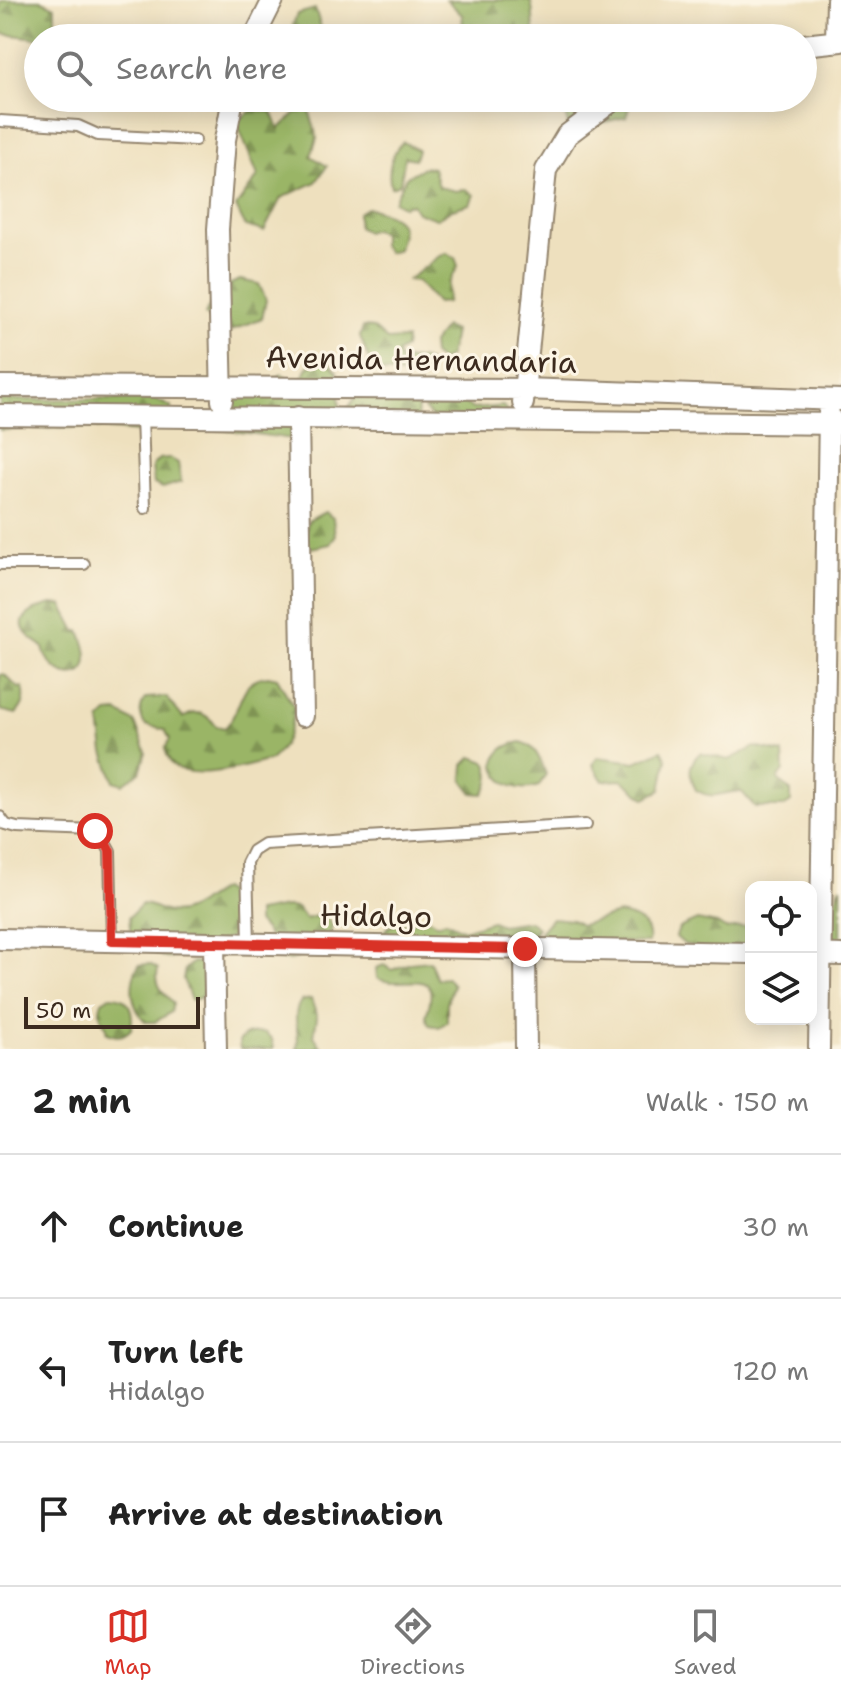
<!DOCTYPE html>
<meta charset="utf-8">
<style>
body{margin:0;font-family:"Shantell Sans",sans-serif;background:#f2f2f2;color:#222}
.controls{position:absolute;right:24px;bottom:24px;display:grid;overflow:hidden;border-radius:16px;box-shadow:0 4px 20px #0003}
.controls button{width:72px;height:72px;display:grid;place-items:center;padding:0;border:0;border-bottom:2px solid #e0e0e0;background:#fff;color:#222;font:40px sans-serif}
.scale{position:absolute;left:24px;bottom:20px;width:176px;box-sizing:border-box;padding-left:8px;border:4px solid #3b2a1e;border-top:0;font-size:22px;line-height:28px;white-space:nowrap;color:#3b2a1e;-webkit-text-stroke:6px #fcf5e5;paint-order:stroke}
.stop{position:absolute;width:24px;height:24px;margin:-18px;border:6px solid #d93025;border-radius:50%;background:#fff}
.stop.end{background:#d93025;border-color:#fff;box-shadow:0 2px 8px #0008}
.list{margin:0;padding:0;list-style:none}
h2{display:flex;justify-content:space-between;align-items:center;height:104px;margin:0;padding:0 32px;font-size:34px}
h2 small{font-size:26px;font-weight:400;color:#767676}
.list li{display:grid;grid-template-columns:52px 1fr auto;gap:24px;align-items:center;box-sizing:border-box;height:144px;padding:0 32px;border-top:2px solid #e0e0e0}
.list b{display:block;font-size:30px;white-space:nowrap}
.list p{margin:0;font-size:26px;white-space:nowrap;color:#767676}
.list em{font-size:26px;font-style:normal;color:#767676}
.icon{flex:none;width:44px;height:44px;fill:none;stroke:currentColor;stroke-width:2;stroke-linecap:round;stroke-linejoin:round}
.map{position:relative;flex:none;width:841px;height:1049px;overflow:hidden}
.search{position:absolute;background:#fff;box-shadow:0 4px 20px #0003;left:24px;right:24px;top:24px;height:88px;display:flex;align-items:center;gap:20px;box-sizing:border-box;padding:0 28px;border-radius:44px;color:#767676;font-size:30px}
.sheet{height:536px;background:#fff}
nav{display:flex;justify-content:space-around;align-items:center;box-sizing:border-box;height:112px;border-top:2px solid #e0e0e0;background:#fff;font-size:22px;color:#767676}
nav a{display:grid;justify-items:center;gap:4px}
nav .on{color:#d93025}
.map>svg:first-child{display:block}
.forest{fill:url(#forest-firs);stroke:#6a7042;stroke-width:2}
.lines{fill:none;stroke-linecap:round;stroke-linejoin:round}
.lane-casing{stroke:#94856e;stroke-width:14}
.street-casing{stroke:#94856e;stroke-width:24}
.lane{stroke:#fff;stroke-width:10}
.street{stroke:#fff;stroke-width:20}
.route{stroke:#d93025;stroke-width:10}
.labels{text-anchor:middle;stroke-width:6;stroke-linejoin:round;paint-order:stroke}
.street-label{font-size:30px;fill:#3b2a1e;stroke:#fcf5e5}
</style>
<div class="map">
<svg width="841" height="1049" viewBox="0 0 841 1049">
<defs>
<pattern id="forest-firs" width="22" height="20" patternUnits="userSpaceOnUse" patternTransform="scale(2)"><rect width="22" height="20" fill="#9ab566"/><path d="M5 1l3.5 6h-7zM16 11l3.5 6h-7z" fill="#7f9353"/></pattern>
</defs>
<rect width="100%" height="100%" fill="#fcf5e5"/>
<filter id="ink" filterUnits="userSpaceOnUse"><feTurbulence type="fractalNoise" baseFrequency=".0125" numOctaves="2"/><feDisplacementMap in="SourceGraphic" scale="16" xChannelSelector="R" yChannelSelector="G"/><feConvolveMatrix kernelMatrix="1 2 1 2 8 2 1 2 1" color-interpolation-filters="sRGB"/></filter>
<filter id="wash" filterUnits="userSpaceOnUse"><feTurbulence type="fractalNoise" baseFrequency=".006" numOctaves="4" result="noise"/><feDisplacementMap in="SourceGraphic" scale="32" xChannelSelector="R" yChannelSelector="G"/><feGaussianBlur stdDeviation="1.8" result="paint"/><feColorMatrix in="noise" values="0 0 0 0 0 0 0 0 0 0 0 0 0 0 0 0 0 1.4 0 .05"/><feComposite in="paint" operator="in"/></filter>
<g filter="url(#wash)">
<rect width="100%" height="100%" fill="#eee0be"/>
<path class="forest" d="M6,0H40L55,7V26L51,35L38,38L3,34L0,30V2Z
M447,0H530C536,13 530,26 537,38H437V36L463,24L462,15Z
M315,9L321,27L319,38H288L297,14Z
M568,98H632L626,117L570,130L564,112Z
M307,102L317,138L311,156L327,166L316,182L281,198L264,231L245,226L236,207L258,176L236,121L253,110L272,112L279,129Z
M403,142L418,150L415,159L405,157L400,184L391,187C387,172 391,151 403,142Z
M424,167L433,168L438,187L456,191L466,189L474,195L470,204L452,209L436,219L417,212L412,204L403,206L394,201L406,177Z
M367,208C392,214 411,218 397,250L388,253L382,245V234L374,229L366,232L358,227V213Z
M447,253L455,258L458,266L449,283L447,302L437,303L417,281L408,280L438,257Z
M240,280L259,284L266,300L262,318L231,331L221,328L205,315C215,292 217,289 240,280Z
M363,327L373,328L387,340L406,339L405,348L397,353L400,361L420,359L429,362L424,379L395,373L366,371L370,363L360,336Z
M445,327L454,331L449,357L441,361L433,355L432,343Z
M325,358L337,371L342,427L304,418L293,439L217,429L230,398L250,396L282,374L299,385L308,367Z
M374,394L400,405L409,403L418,408L417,418L347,410L355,398Z
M457,398L473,409L503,406L506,410L508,420L477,424L450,432L442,428L424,409L438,402Z
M154,399L171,407V425L141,432L84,427L0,430V400Z
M169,458L178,463L181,482L163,488L154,484L152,466L159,459Z
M325,512L333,518L335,536L330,544L311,548L304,541L308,521Z
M52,604L62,605L76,631H80C107,693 47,680 43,647C38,642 30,639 27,634C12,616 40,607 52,604Z
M4,674L18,688L23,687C26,699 24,705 16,714L0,710V675Z
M268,676L277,678L295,709C290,729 287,747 270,760C249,766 193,781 174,766C169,762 167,755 165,749L170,739L165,730L145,725C139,715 139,708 146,698L166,697L183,718C196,709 207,713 216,726L225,728C243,710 238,678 268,676Z
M118,712L135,723L146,752L140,772L123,784L114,781L104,752L100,721L108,713Z
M521,742C537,746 540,761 546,774L539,786C498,800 474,750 521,742Z
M755,747L783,753L784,771L778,779L791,792V802L783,807H755L742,792C722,790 716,802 696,790C689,775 687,765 700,753L729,760Z
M662,750L667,759L661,790L645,798L622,780L603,781L593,765L597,757L636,762Z
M472,757L486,762C492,774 491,784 483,794L473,793L463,780L464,765Z
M841,886V950C828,938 833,902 841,886Z
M222,889C236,899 239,918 239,934L196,951L190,959L189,955C160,963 154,952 131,937L129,917L142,904C152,905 158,909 168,912C187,917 206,897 222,889Z
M286,907L297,908L305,919L324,914L332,926L330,935C316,944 292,972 275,954C271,950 272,942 269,937C266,931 261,927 257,922V912Z
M618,914C635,916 651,924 648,943L545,940L540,932L552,918L572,920L581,925Z
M429,919L437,924L446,921L464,930L492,921L501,925L530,921L537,928L526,944L390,940L383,933L390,926Z
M697,920L717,924L725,929L751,926V960L684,944L676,937L679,928Z
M430,961L437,979L447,978L453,985L447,1003V1022L439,1027L429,1025L426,1016C445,961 402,992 377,978L376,968L384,965L392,970L410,963Z
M193,962L204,963C207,977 210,986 200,998L191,1000L183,979L185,969Z
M150,964L158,969C154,985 163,992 173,1003L171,1012L155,1022H146C131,1008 128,982 139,965Z
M110,996C130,995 134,1012 131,1029C122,1038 116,1037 106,1032L107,1028C100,1018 98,1012 102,1001Z
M311,999L317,1017L314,1036L323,1049H297C301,1031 290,1017 301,1001Z
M255,1033H265L272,1039L273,1049H240L239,1041L246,1035Z"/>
</g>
<g filter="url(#ink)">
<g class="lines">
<g class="lane-casing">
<path id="lane" d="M0,121L78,126L98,135L195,140
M142,416L145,508
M0,564H84
M0,817L6,825L17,828L95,831L103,838L110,851L112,941
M249,944L247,863L253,851L264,844L585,825"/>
</g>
<g class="street-casing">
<path id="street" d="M254,38L273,0
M836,41L837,0
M803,45L841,41
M0,386L524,389L841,400
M222,401L218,229L225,140L233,98
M523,403L546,170L567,135L616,98
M0,415L841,424
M298,417L303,716
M0,939L751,953
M214,943L216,1049
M525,949L526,1049
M811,954L841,955
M819,1049L829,413"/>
</g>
<use href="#lane" class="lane"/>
<use href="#street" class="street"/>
</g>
</g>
<g class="lines" filter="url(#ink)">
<path class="route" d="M95,831L103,838L110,851L112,941L525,949"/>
</g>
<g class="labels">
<g class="street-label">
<text transform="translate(421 360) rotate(1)" y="10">Avenida Hernandaria</text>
<text transform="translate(376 916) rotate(1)" y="10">Hidalgo</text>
</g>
</g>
</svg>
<div class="controls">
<button><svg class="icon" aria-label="locate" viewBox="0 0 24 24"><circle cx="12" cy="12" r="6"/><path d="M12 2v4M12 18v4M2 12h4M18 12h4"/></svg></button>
<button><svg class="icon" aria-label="layers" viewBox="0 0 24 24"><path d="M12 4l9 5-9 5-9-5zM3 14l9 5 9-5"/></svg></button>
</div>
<div class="scale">50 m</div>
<div class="stop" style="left:95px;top:831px"></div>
<div class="stop end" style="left:525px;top:949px"></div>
<div class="search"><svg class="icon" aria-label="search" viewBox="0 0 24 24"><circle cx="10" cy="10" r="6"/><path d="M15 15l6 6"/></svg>Search here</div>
</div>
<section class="sheet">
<h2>2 min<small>Walk · 150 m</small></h2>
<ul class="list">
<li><svg class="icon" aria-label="ahead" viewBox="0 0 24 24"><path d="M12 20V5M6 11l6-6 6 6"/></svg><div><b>Continue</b></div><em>30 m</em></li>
<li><svg class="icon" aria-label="left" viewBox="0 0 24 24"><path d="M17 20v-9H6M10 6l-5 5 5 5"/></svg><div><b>Turn left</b><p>Hidalgo</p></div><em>120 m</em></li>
<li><svg class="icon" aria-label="arrive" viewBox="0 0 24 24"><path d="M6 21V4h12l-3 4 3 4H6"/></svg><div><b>Arrive at destination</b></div></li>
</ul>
</section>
<nav>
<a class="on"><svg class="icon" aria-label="map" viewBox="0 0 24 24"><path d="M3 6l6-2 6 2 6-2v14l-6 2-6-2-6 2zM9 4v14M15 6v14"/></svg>Map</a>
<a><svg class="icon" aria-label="directions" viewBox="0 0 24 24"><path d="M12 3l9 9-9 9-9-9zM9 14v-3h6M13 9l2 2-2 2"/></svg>Directions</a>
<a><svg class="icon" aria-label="saved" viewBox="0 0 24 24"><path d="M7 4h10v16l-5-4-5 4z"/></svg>Saved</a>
</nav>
